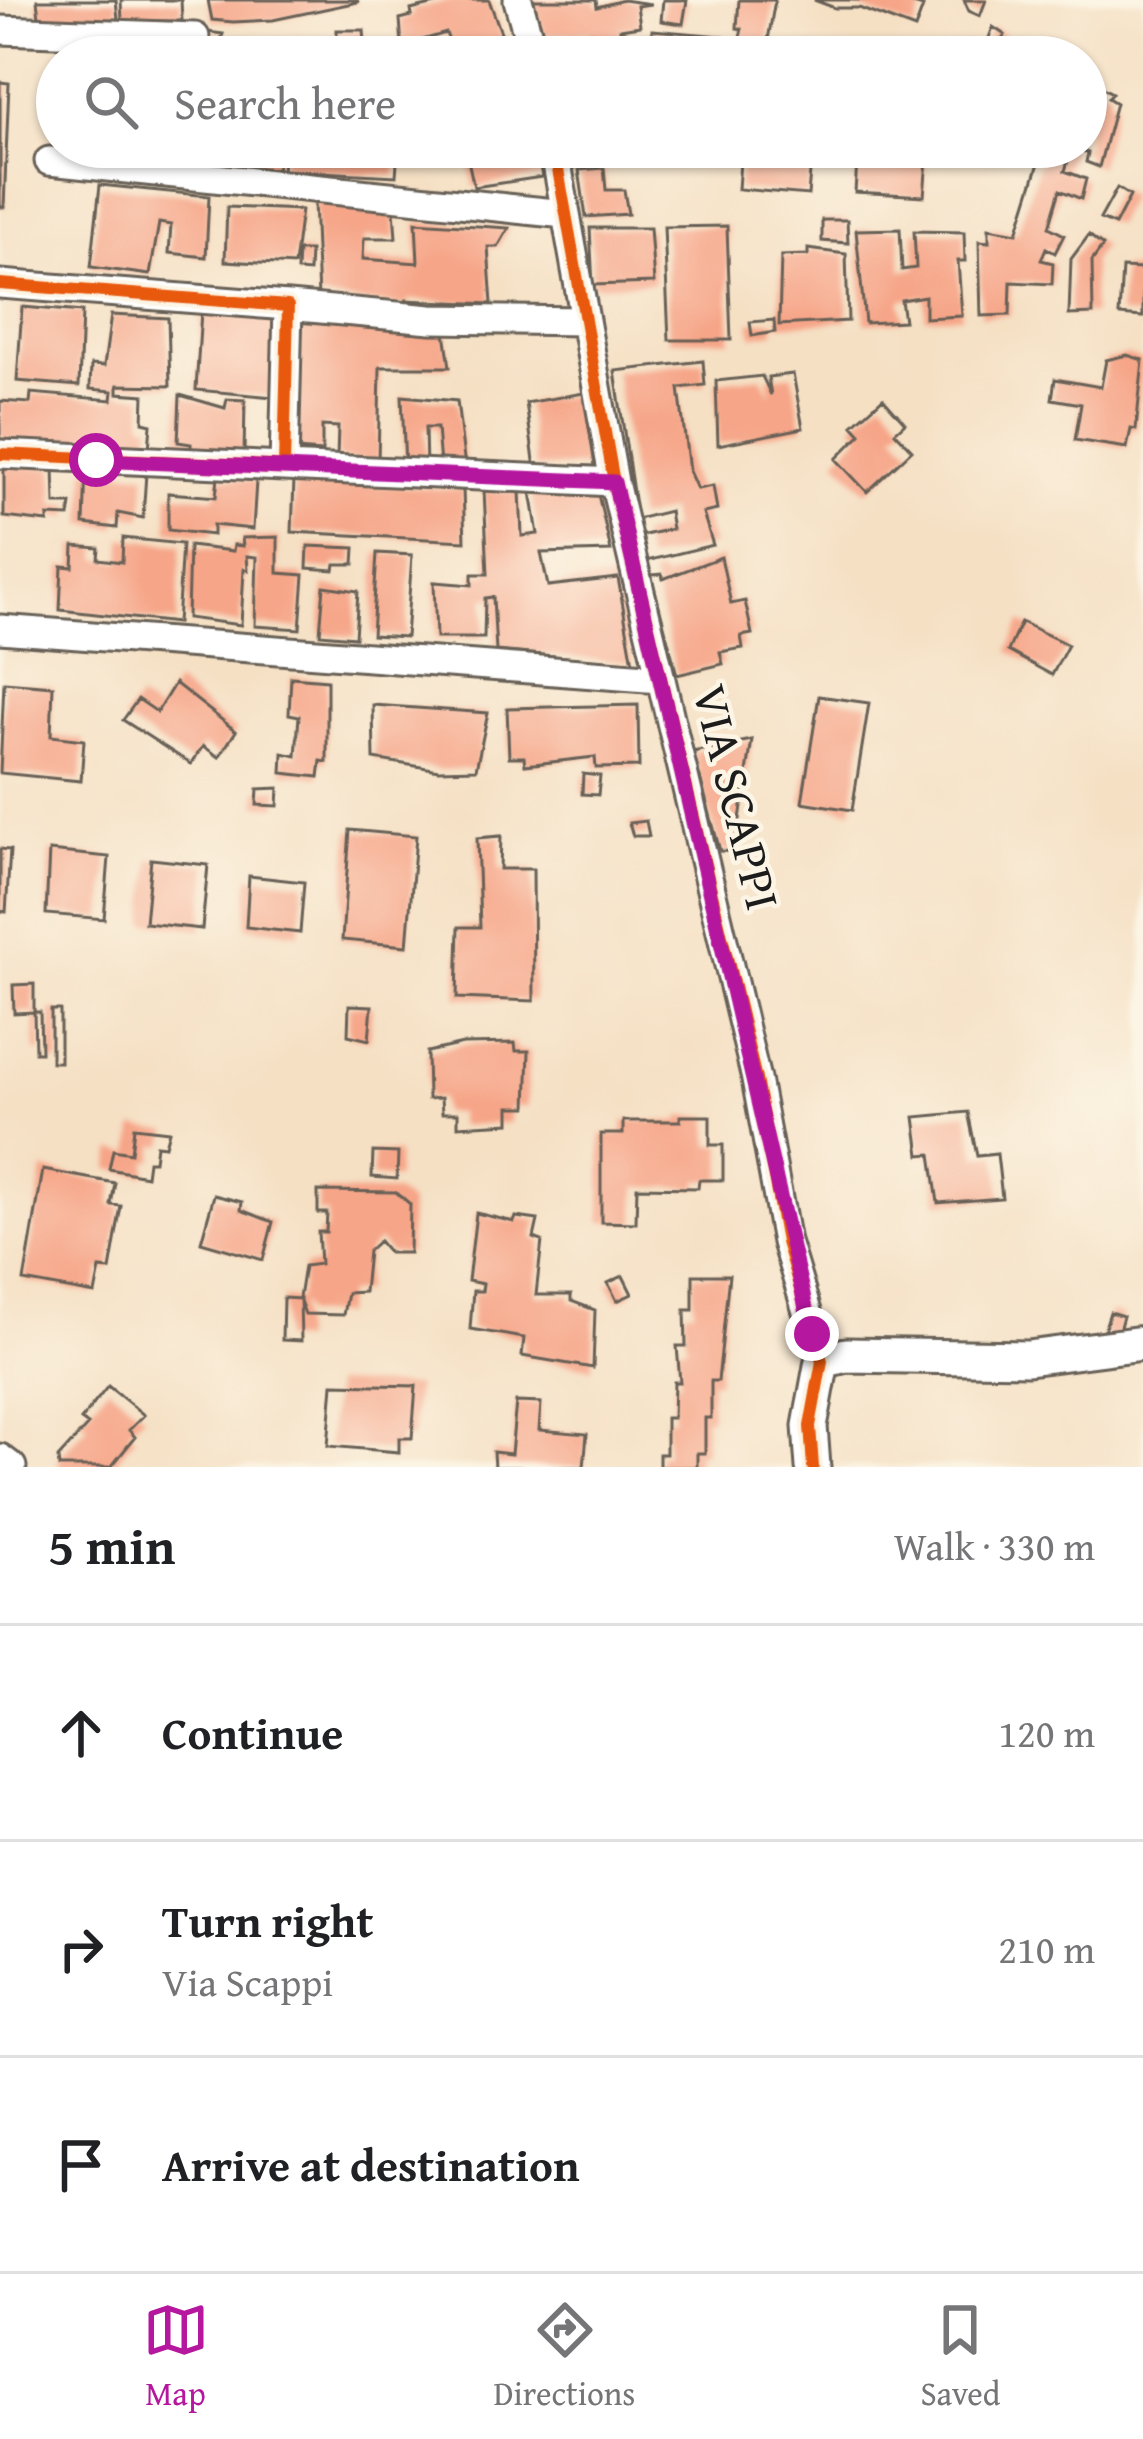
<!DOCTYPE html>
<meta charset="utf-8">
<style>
body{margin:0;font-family:"Gentium Book Plus",serif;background:#f6f6f6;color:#202124}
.stop{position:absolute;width:36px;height:36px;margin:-27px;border:9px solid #b5179e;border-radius:50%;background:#fff}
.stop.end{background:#b5179e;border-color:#fff;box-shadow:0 3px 12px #0008}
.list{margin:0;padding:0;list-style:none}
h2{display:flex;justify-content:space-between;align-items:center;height:156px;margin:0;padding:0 48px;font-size:51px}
h2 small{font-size:39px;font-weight:400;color:#757577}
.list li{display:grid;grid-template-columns:78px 1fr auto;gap:36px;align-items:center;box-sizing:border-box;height:216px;padding:0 48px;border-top:3px solid #e0e0e0}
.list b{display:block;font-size:45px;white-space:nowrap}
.list p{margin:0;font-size:39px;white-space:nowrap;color:#757577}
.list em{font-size:39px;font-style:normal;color:#757577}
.icon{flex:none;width:66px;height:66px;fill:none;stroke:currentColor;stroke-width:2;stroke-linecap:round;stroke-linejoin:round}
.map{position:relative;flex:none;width:1143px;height:1467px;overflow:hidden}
.search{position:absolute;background:#fff;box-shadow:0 3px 9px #0004;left:36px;right:36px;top:36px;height:132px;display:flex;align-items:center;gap:30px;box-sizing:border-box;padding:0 42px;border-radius:66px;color:#757577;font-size:45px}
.sheet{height:804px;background:#fff}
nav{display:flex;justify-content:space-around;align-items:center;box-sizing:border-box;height:168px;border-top:3px solid #e0e0e0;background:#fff;font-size:33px;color:#757577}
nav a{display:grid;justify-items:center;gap:6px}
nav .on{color:#b5179e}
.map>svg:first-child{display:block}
.building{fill:#f6a588}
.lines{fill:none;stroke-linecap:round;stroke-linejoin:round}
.minor-casing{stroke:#686157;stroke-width:33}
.tertiary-casing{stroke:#686157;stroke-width:39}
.minor{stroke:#fff;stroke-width:27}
.tertiary{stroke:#fff;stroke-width:33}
.cycleway-casing{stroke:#fcf5e5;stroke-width:20}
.cycleway{stroke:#e8590c;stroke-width:12}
.route{stroke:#b5179e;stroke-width:15}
.labels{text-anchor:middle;stroke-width:9;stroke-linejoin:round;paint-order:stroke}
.street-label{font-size:48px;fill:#1c1c1c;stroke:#fcf5e5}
</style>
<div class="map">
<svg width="1143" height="1467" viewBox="0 0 1143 1467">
<rect width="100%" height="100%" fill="#fcf5e5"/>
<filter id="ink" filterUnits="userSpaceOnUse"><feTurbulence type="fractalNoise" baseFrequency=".00833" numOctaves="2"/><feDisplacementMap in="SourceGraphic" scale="24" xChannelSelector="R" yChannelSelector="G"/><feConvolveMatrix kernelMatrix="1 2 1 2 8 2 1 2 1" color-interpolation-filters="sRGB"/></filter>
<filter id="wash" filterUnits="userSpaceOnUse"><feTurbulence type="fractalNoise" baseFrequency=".004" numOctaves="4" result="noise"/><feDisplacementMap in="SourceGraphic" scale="48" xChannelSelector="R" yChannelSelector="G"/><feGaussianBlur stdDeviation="2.7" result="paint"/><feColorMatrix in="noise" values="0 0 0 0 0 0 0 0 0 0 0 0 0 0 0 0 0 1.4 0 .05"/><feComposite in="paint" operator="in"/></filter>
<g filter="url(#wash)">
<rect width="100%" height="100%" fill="#f5e0c4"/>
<g id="blocks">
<path class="building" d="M37,0H116L118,19L46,22L39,17Z
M121,0H181L182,21H122Z
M208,0H357L358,2L273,20L233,22L212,20Z
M452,0H489L510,57H455L446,33L402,46L400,19L412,16L411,10Z
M533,0H596L597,7L623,0L651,4L637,6L640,26L620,29L623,41L637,42L636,57H596L590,32L544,35Z
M663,0H687L683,24L661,21Z
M739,0H775L765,57H735L742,29L737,28Z
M814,0H900L923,7L915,29L859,8H835Z
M964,0H986L980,16L969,11Z
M993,27L1005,35L1001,41L1022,47L1019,57H990L996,49L986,46Z
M337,30H364L366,57H337Z
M652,30L723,36L721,57H649Z
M208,32L223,34L215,56L205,55Z
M316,42H330L331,57H316Z
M1086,79L1112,93L1108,98L1116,103L1099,167L1086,162L1088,153L1073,147H1086Z
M0,82L9,83L4,207H0Z
M74,147H158L156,160Z
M194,147H278L277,171L194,157Z
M284,147L398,149L396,176L282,170Z
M475,147H536L542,177L474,187L468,160H477Z
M569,147H619L621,157L578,164Z
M700,147H724V163L700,162Z
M741,147H812L808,195L738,189Z
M858,147H928L924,196L855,192Z
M1044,147H1072L1065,171L1086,179L1081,199L1060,190L1049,227L1064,235L1055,253L1046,248L1041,260L1053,263L1052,284L1011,282L1010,315L981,316L979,241L989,242V228L1017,233Z
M604,168L606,190H624L628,214L586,217L579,170Z
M100,185L209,196L206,257L169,253L171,225L159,223L150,275L91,267Z
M1117,188L1130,196L1115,225L1100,219Z
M314,201L394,210L396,238H364L363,259L418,263L416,222L509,228L498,247H488L492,304L407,300L409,306L318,298Z
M227,207L301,210L294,265L225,261Z
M822,220H847L848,243L822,241Z
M727,226L731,340H669L664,227Z
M590,228H650L654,283L593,285Z
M900,229L902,270L916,268L914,231L964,232L965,261H958L962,316L925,318V296L901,300L904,321L865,323L856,230Z
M1089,235L1103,246L1092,261L1093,314L1069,315L1071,259Z
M808,249L846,254L848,321L779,325L781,256L808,255Z
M298,251H310L309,272L297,271Z
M1122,268L1143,269V317L1119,315Z
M22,307L82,312L79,386L17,381Z
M201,311L281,315L274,397L196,390Z
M111,315L168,318L170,386L118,385V393L144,395L143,422L151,424L149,450L0,439V401L30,403L31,393L112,400L113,391L90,389L91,365L104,366Z
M298,318L444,325L450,367H380L378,463L337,458L338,427L322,426V452L297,450Z
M774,320L775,332L752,336L750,322Z
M1127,355L1143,360L1136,430L1131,429L1127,448L1075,440L1081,404L1052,399L1055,379L1101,387L1106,360Z
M703,361L705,385L679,388L689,471L697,489L713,486L717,510L703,513L713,545L647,561L640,536L672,529L669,511L637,519L615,371Z
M793,374L803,428L718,445L716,381L762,376L771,395L768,377Z
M584,393L595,466L535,468L526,403Z
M180,395L225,408L227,399L245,400L244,455L191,452V444L178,442Z
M402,396L457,401L465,467L440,465L437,428H425L426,468L405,467Z
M883,398L905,423L895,432L912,450L867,492L836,459L861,434L853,425Z
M4,465L54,467L55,504H71L69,517L48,516V522L4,517Z
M86,469L146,473L143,518L118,513L117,528L84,524Z
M218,477L256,481L253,529L213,525V535L168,530V493L216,497Z
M294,480L463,490L465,541L292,532Z
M597,490L611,551L541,553L548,586L618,578L633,663L496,651L493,597L485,598L484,638H436L434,582L472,585V574H488L484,491H520L522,536L538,534L531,492Z
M278,537V573L304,575L300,629L255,626L257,557L247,556L248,570L244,569L241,625L187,618L189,546L233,551L234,545L243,546L242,538Z
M123,538L182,544L177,623L60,610L62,566L73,567L74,546L99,548L98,559L122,562Z
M308,546L355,548L354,564H335L334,570L307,568Z
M377,553L412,555L406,637L372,635Z
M721,557L731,604L745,601L752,634L741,636L743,648L720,652L723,664L677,675L651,575L662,574L663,579Z
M324,586L358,591L355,637L320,634Z
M1021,622L1068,645L1052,675L1008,651Z
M291,677L327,680V762L321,761L319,777L282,773L283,753L296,756L299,716L289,714Z
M4,682L53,686L51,736L84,740L81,781L0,773Z
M175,683L236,731L219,757L203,746L191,764L123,720L138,699L157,712Z
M819,696L869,703L852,810L802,802Z
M373,705L488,713L476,769L439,770L374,759Z
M638,705L639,767L596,768L595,757L525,765L524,757H509L507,708Z
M752,740L735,852L720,851L693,752Z
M583,774L600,776L598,795L582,794Z
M279,788L278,806L257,805L258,789Z
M646,821L649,836H633L629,823Z
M350,830L416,836L407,946L342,940Z
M501,836L500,869H533L534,1001L457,998L459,927H480L477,838Z
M0,849L10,850L6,912L0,911Z
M49,851L109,857L104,919L46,914Z
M151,859L208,865L202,929L145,923Z
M249,876L304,882L300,933L246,927Z
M34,984V1012H40L41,1052H35L34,1012L14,1013L13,985Z
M349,1005L372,1006L369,1040L348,1035Z
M51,1010H60V1062H51Z
M515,1043L516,1051H529L527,1107H510V1123L458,1126V1113H442L441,1098L428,1099L427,1052L463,1044Z
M968,1112L977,1156L997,1154L1002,1198L938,1203L931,1154L920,1155L915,1117Z
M680,1116H710V1145H723V1180H699L698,1188L637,1187L636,1223L601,1222V1134H623V1121H680Z
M134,1127L169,1131L165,1146L156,1145L154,1161H148L146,1176L109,1169L113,1150L131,1153Z
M373,1152L398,1153L397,1179L372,1177Z
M43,1170L115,1183L111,1205L121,1206L110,1270L100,1269L95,1294L24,1281Z
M318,1191L396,1192L410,1204L409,1253H389L379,1241L368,1251L364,1292L347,1293L343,1315L305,1314L299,1298L304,1266L320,1264L318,1232H326L327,1213H318Z
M214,1195L242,1202L241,1210L273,1222L263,1260L201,1242Z
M476,1213L514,1222L516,1217L538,1220L534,1238L542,1241L536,1295H571V1301L595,1310L593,1368L522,1356L524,1338L470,1329L473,1291H482L483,1284L468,1281Z
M693,1275H729L718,1381H711V1418H705V1453H697V1467H659V1454H666V1418H673L674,1382H680L677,1346H686L685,1310H693Z
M623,1276L632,1294L617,1301L608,1283Z
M283,1298L300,1299L301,1341L282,1340Z
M1110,1312L1123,1316L1117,1338L1103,1334Z
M333,1384L416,1386L412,1438H399V1452L328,1446Z
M108,1386L144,1415L129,1430L135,1437L111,1467H59L58,1458L88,1425L81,1420Z
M516,1402L541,1403L539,1430L587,1434L584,1467H494L493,1452L511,1454Z"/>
</g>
</g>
<g filter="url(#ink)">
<use href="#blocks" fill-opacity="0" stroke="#686157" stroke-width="3"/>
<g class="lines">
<g class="minor-casing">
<path id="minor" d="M518,0L534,57
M0,30L195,37L192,57
M554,147L614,482L756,1079L786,1242L822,1361
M49,161L565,214
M0,284L288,306L284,467L0,454
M288,306L431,319L584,321
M284,467L614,482
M0,629L660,679
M0,1458L12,1467"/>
</g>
<g class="tertiary-casing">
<path id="tertiary" d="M813,1467L810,1426L822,1361L846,1355L1028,1358L1143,1343"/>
</g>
<use href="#minor" class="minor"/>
<use href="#tertiary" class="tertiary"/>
<g class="cycleway-casing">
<path id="cycleway" d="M554,147L614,482L756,1079L786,1242L822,1361L810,1426L813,1467
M0,284L288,306L284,467L0,454"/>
</g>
<use href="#cycleway" class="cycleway"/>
</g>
</g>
<g class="lines" filter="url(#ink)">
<path class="route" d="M96,460L614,482L812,1334"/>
</g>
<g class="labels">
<g class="street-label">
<text transform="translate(737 797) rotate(76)" y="17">VIA SCAPPI</text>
</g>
</g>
</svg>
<div class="stop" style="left:96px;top:460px"></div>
<div class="stop end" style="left:812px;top:1334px"></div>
<div class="search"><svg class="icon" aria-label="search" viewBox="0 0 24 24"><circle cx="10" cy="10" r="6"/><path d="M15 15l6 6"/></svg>Search here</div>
</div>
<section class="sheet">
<h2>5 min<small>Walk · 330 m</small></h2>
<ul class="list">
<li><svg class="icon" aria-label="ahead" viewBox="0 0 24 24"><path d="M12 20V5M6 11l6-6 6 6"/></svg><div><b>Continue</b></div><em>120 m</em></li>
<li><svg class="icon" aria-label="right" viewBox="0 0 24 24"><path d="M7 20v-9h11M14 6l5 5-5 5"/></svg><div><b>Turn right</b><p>Via Scappi</p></div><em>210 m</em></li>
<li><svg class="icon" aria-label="arrive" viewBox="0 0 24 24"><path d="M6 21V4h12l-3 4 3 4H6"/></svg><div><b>Arrive at destination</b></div></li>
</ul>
</section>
<nav>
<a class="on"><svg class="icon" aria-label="map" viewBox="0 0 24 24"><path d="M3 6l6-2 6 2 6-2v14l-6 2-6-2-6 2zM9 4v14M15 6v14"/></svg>Map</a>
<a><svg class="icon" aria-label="directions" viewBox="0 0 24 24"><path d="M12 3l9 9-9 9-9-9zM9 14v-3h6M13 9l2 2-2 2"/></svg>Directions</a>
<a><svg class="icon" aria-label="saved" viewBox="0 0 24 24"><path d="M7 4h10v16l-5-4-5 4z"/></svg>Saved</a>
</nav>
